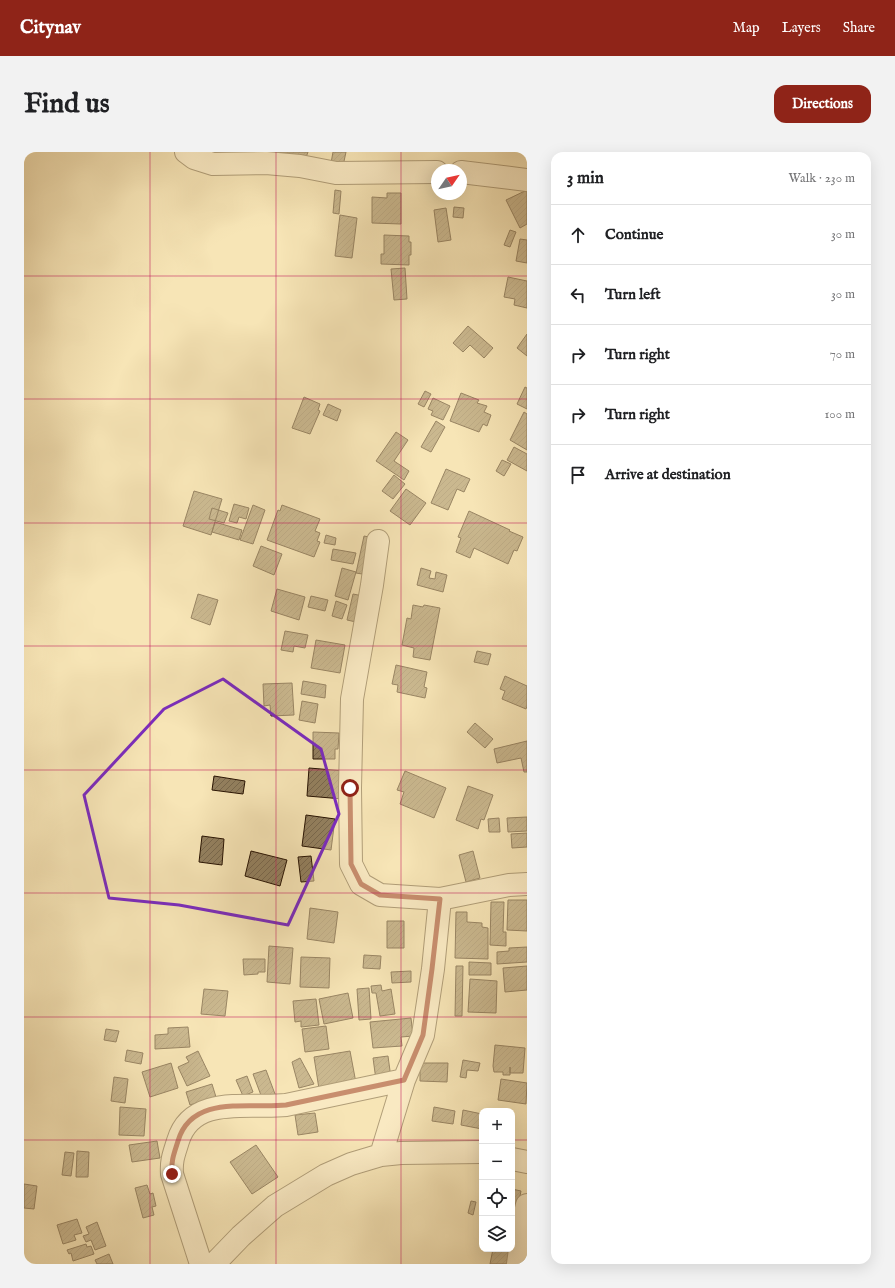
<!DOCTYPE html>
<meta charset="utf-8">
<style>
body{margin:0;font-family:"IM FELL English",serif;background:#f2f2f2;color:#202124}
.controls{position:absolute;right:12px;bottom:12px;display:grid;overflow:hidden;border-radius:8px;box-shadow:0 4px 16px #0002}
.controls button{width:36px;height:36px;display:grid;place-items:center;padding:0;border:0;border-bottom:1px solid #e0e0e0;background:#fff;color:#202124;font:20px sans-serif}
.compass{position:absolute;left:407px;top:12px;width:36px;height:36px;border-radius:50%;background:#fff;box-shadow:0 4px 16px #0002;rotate:56deg}
.stop{position:absolute;width:12px;height:12px;margin:-9px;border:3px solid #8f2418;border-radius:50%;background:#fff}
.stop.end{background:#8f2418;border-color:#fff;box-shadow:0 1px 4px #0008}
.list{margin:0;padding:0;list-style:none}
h2{display:flex;justify-content:space-between;align-items:center;height:52px;margin:0;padding:0 16px;font-size:17px}
h2 small{font-size:13px;font-weight:400;color:#757577}
.list li{display:grid;grid-template-columns:26px 1fr auto;gap:12px;align-items:center;box-sizing:border-box;height:60px;padding:0 16px;border-top:1px solid #e0e0e0}
.list b{display:block;font-size:15px;white-space:nowrap}
.list em{font-size:13px;font-style:normal;color:#757577}
.icon{flex:none;width:22px;height:22px;fill:none;stroke:currentColor;stroke-width:2;stroke-linecap:round;stroke-linejoin:round}
.map{position:relative;flex:none;width:503px;height:1112px;overflow:hidden;border-radius:12px}
header{display:flex;align-items:center;gap:24px;box-sizing:border-box;height:56px;padding:0 20px;background:#8f2418;color:#fff}
header strong{font-size:19px}
nav{display:flex;gap:22px;margin-inline-start:auto;font-size:14px}
.intro{display:flex;align-items:center;justify-content:space-between;box-sizing:border-box;height:96px;padding:0 24px}
h1{margin:0;font-size:28px}
.button{padding:10px 18px;border-radius:12px;background:#8f2418;color:#fff;font-size:14px;font-weight:700}
main{display:flex;gap:24px;padding:0 24px}
aside{flex:1;background:#fff;border-radius:12px;box-shadow:0 4px 16px #0002}
.map>svg:first-child{display:block}
.building{fill:url(#building-hatch);stroke:#271201}
.lines{fill:none;stroke-linecap:round;stroke-linejoin:round}
.minor-casing{stroke:#5b472e;stroke-width:24}
.minor{stroke:#faeed0;stroke-width:22}
.route{stroke:#8f2418;stroke-width:5}
.marked{fill:none;stroke:#7b2cbf;stroke-width:3;stroke-linejoin:round}
.grid{fill:none;stroke:#c2185b;stroke-width:1;stroke-opacity:0.55}
</style>
<header>
<strong>Citynav</strong>
<nav><a>Map</a><a>Layers</a><a>Share</a></nav>
</header>
<div class="intro"><h1>Find us</h1><a class="button">Directions</a></div>
<main>
<div class="map">
<svg width="503" height="1112" viewBox="0 0 503 1112">
<defs>
<pattern id="building-hatch" width="6" height="6" patternUnits="userSpaceOnUse"><rect width="6" height="6" fill="#93805f"/><path d="M-1 1l2-2M0 6l6-6M5 7l2-2" fill="none" stroke="#78674c"/></pattern>
</defs>
<rect width="100%" height="100%" fill="#f7e5b6"/>
<filter id="stains"><feTurbulence type="fractalNoise" baseFrequency=".005" numOctaves="4"/><feColorMatrix values="0 0 0 0 .2 0 0 0 0 .09 0 0 0 0 .02 0 0 0 .5 -.17"/></filter>
<radialGradient id="worn" r=".72"><stop offset=".6" stop-color="#630" stop-opacity="0"/><stop offset="1" stop-color="#630" stop-opacity=".3"/></radialGradient>
<path class="building" d="M256,0H284L280,11L256,2Z
M309,0H322L319,14L307,11Z
M311,38L317,39L315,62L309,61Z
M503,38V72L496,76L482,48Z
M363,41H377V72L348,71V45L363,46Z
M430,55L440,56L439,66L429,65Z
M422,56L427,88L414,90L410,58Z
M316,63L333,66L328,106L311,104Z
M486,78L492,80L486,95L480,93Z
M360,83L385,84V90H387V103H385V113L357,112V102H360Z
M496,87L503,88V111L492,109Z
M381,116L383,147L370,148L367,117Z
M484,125L503,129V156L490,153L491,147L480,145Z
M444,174L469,196L460,206L446,193L439,200L429,191Z
M503,182V204L493,196Z
M501,235L503,236V257L493,252Z
M401,239L407,242L400,255L394,252Z
M437,241L455,248L453,251L463,254L460,260L467,263L463,274L459,272L455,280L426,269Z
M280,245L296,252L294,258L296,259L286,282L268,276Z
M409,246L426,254L419,268L407,263L409,259L404,257Z
M304,252L317,258L313,269L299,263Z
M500,260L503,262V298L486,288Z
M412,269L421,275L407,300L397,295Z
M372,280L384,288L370,309L385,319L380,328L352,309Z
M490,295L503,302V319L483,308Z
M478,308L487,312L480,324L472,319Z
M422,317L446,327L440,340L433,337L424,358L407,351Z
M370,323L381,332L369,347L358,339Z
M382,337L402,351L386,373L366,359Z
M170,339L198,347L187,383L159,374Z
M210,352L225,356L222,367L215,365L213,371L205,369Z
M229,353L241,358L229,392L216,388Z
M258,353L296,367L291,379L296,381L293,389L296,390L290,405L243,388L254,358L256,359Z
M188,356L204,361L200,371L185,367Z
M445,359L486,378L485,379L499,385L493,399L490,398L484,412L450,396L446,406L432,400L437,386L434,385Z
M191,370L218,378L215,388L188,380Z
M302,383L312,386L311,393L300,391Z
M340,384L345,385L338,422L332,421Z
M237,394L258,402L250,423L229,414Z
M309,397L332,401L329,412L307,408Z
M318,416L332,420L324,448L311,444Z
M397,416L407,419L405,426L411,427L412,420L423,423L419,440L393,433Z
M253,437L281,445L275,468L247,459Z
M174,442L194,448L186,473L167,466Z
M329,442L339,444L341,472L323,468Z
M287,444L304,448L301,459L284,455Z
M312,449L323,453L318,467L308,464Z
M389,453L399,455L400,453L416,456L406,508L389,505L390,496L378,493L383,466L387,467Z
M261,479L284,483L281,496L270,494L269,500L257,498Z
M292,488L321,493L316,521L287,516Z
M453,499L467,502L464,513L450,510Z
M372,513L403,520L400,535L403,536L401,546L373,540L374,533L368,532Z
M481,524L503,534V554L502,557L478,547L481,539L476,537Z
M279,529L302,533L301,546L277,542Z
M268,531L270,563L247,564L246,553L240,554L239,532Z
M278,549L294,552L291,571L275,568Z
M451,571L469,587L461,596L443,580Z
M289,580L315,581L314,597H311V607H289Z
M503,589V620H500L497,606L473,611L470,597Z
M285,616L321,619L319,647L283,644Z
M381,619L422,636L410,666L376,652L380,640L373,638Z
M190,624L221,629L219,642L188,638Z
M444,634L469,643L460,668L457,667L454,677L432,668Z
M282,663L311,667L307,698L278,694Z
M503,665V679L484,680L483,666Z
M475,666L476,680H465L464,667Z
M503,681V695L488,696L487,682Z
M178,684L200,687L198,713L175,710Z
M227,699L263,708L256,734L221,724Z
M449,699L456,726L442,730L435,703Z
M287,704L290,729L277,730L274,705Z
M484,748H503V779L483,778Z
M467,750H480L479,780H482V794L466,793Z
M286,756L314,760L310,791L283,787Z
M432,760H443V770L458,771V775L464,776V807L431,806Z
M363,769H380V796H363Z
M245,794L269,796L266,832L243,830Z
M503,795V810L473,812V800L485,799V796Z
M340,803L357,804L356,817L339,816Z
M277,805L306,806L305,836L276,835Z
M219,807H241V820H234V822L220,823Z
M445,810L467,811V823H445Z
M432,814H439L438,864H431Z
M503,814V838L481,840L479,816Z
M387,819V830L368,831L367,820Z
M446,827L473,829L472,861L444,860Z
M357,833L358,839L367,837L371,862L356,864L352,841H348L347,834Z
M345,836L347,867L335,868L333,837Z
M180,837L204,839L201,864L177,862Z
M324,841L329,866L300,872L295,847Z
M292,847L295,873L277,875V869L271,870L269,849Z
M387,866L389,884L377,885L378,894L349,896L346,870Z
M302,874L305,897L281,900L278,877Z
M164,875L166,895L131,897V883L144,882V876Z
M82,877L95,879L92,890L80,888Z
M471,893L501,896L499,921H486V915V923H479V920H470L469,914Z
M103,898L119,901L117,912L101,909Z
M174,899L186,924L163,934L154,915L165,910L162,905Z
M326,899L332,931L295,937L290,905Z
M364,904L367,926L352,928L349,906Z
M276,906L290,932L275,936L268,910Z
M439,908L456,911L454,919L443,918L442,926L436,925Z
M147,911L154,936L126,945L118,920Z
M396,911H424L423,930L396,929Z
M242,918L251,942L238,946L229,922Z
M223,924L229,940L219,944L212,928Z
M90,925L104,927L101,951L87,949Z
M477,927L503,931L502,952L474,948Z
M188,932L192,945L166,953L162,940Z
M96,955L122,957L120,984L95,983Z
M410,955L431,959L429,972L408,969Z
M439,958L458,962V977L437,973Z
M291,961L294,980L274,983L271,963Z
M133,989L136,1006L108,1010L105,993Z
M232,993L254,1025L228,1042L206,1010Z
M53,999L65,1000L64,1025H52Z
M41,1000L50,1001L47,1024L38,1023Z
M0,1032L13,1034L10,1057L0,1056Z
M123,1033L126,1042L129,1041L132,1054L128,1055L130,1063L119,1066L111,1036Z
M488,1037L497,1039L489,1079H488Z
M447,1049L452,1050L449,1063L444,1061Z
M53,1067L58,1081L50,1083L52,1088L39,1092L33,1073Z
M73,1070L82,1094L71,1098L67,1088L62,1090L59,1084L65,1082L62,1075Z
M62,1092L63,1095L67,1094L70,1102L49,1109L47,1101L45,1102L43,1098Z
M469,1097H478L488,1099L485,1112H466Z
M85,1102L89,1112H73L71,1108Z"/>
<g class="lines">
<g class="minor-casing">
<path id="minor" d="M162,0L170,6L189,12L242,11L276,14L312,21L413,20
M437,20L503,28
M354,389L348,433L328,547L326,636L327,712L337,732L356,743L416,747L485,733L503,732
M357,1003L380,928L399,883L409,817L416,747
M488,1007L503,1010
M177,1112L148,1022C147,1008 150,1002 154,989C168,942 225,957 262,953L380,928
M190,1112L217,1084L251,1054L302,1023L327,1012L357,1003L377,1001L458,1000
M494,1112L501,1061L503,1053"/>
</g>
<use href="#minor" class="minor"/>
</g>
<g class="lines">
<path class="route" d="M148,1022C147,1008 150,1002 154,989C168,942 225,957 262,953L380,928L399,883L408,817L416,747L356,743L337,732L327,712L326,636"/>
</g>
<path d="M0 0H503V1112H0ZM199,527L297,597L315,662L264,773L155,753L85,746L60,643L140,557Z" fill="#f7e5b6" fill-opacity=".55" fill-rule="evenodd"/>
<path class="marked" d="M199,527L297,597L315,662L264,773L155,753L85,746L60,643L140,557Z"/>
<path class="grid" d="M126,0V1112M252,0V1112M377,0V1112M0,124H503M0,247H503M0,371H503M0,494H503M0,618H503M0,741H503M0,865H503M0,988H458M488,988H503"/>
<rect width="100%" height="100%" filter="url(#stains)"/>
<rect width="100%" height="100%" fill="url(#worn)"/>
</svg>
<div class="controls">
<button>+</button>
<button>−</button>
<button><svg class="icon" aria-label="locate" viewBox="0 0 24 24"><circle cx="12" cy="12" r="6"/><path d="M12 2v4M12 18v4M2 12h4M18 12h4"/></svg></button>
<button><svg class="icon" aria-label="layers" viewBox="0 0 24 24"><path d="M12 4l9 5-9 5-9-5zM3 14l9 5 9-5"/></svg></button>
</div>
<svg class="compass" viewBox="-18 -18 36 36"><path d="M0-13l5 13h-10z" fill="#e53935"/><path d="M0 13l5-13h-10z" fill="#757577"/></svg>
<div class="stop" style="left:326px;top:636px"></div>
<div class="stop end" style="left:148px;top:1022px"></div>
</div>
<aside>
<h2>3 min<small>Walk · 230 m</small></h2>
<ul class="list">
<li><svg class="icon" aria-label="ahead" viewBox="0 0 24 24"><path d="M12 20V5M6 11l6-6 6 6"/></svg><div><b>Continue</b></div><em>30 m</em></li>
<li><svg class="icon" aria-label="left" viewBox="0 0 24 24"><path d="M17 20v-9H6M10 6l-5 5 5 5"/></svg><div><b>Turn left</b></div><em>30 m</em></li>
<li><svg class="icon" aria-label="right" viewBox="0 0 24 24"><path d="M7 20v-9h11M14 6l5 5-5 5"/></svg><div><b>Turn right</b></div><em>70 m</em></li>
<li><svg class="icon" aria-label="right" viewBox="0 0 24 24"><path d="M7 20v-9h11M14 6l5 5-5 5"/></svg><div><b>Turn right</b></div><em>100 m</em></li>
<li><svg class="icon" aria-label="arrive" viewBox="0 0 24 24"><path d="M6 21V4h12l-3 4 3 4H6"/></svg><div><b>Arrive at destination</b></div></li>
</ul>
</aside>
</main>
